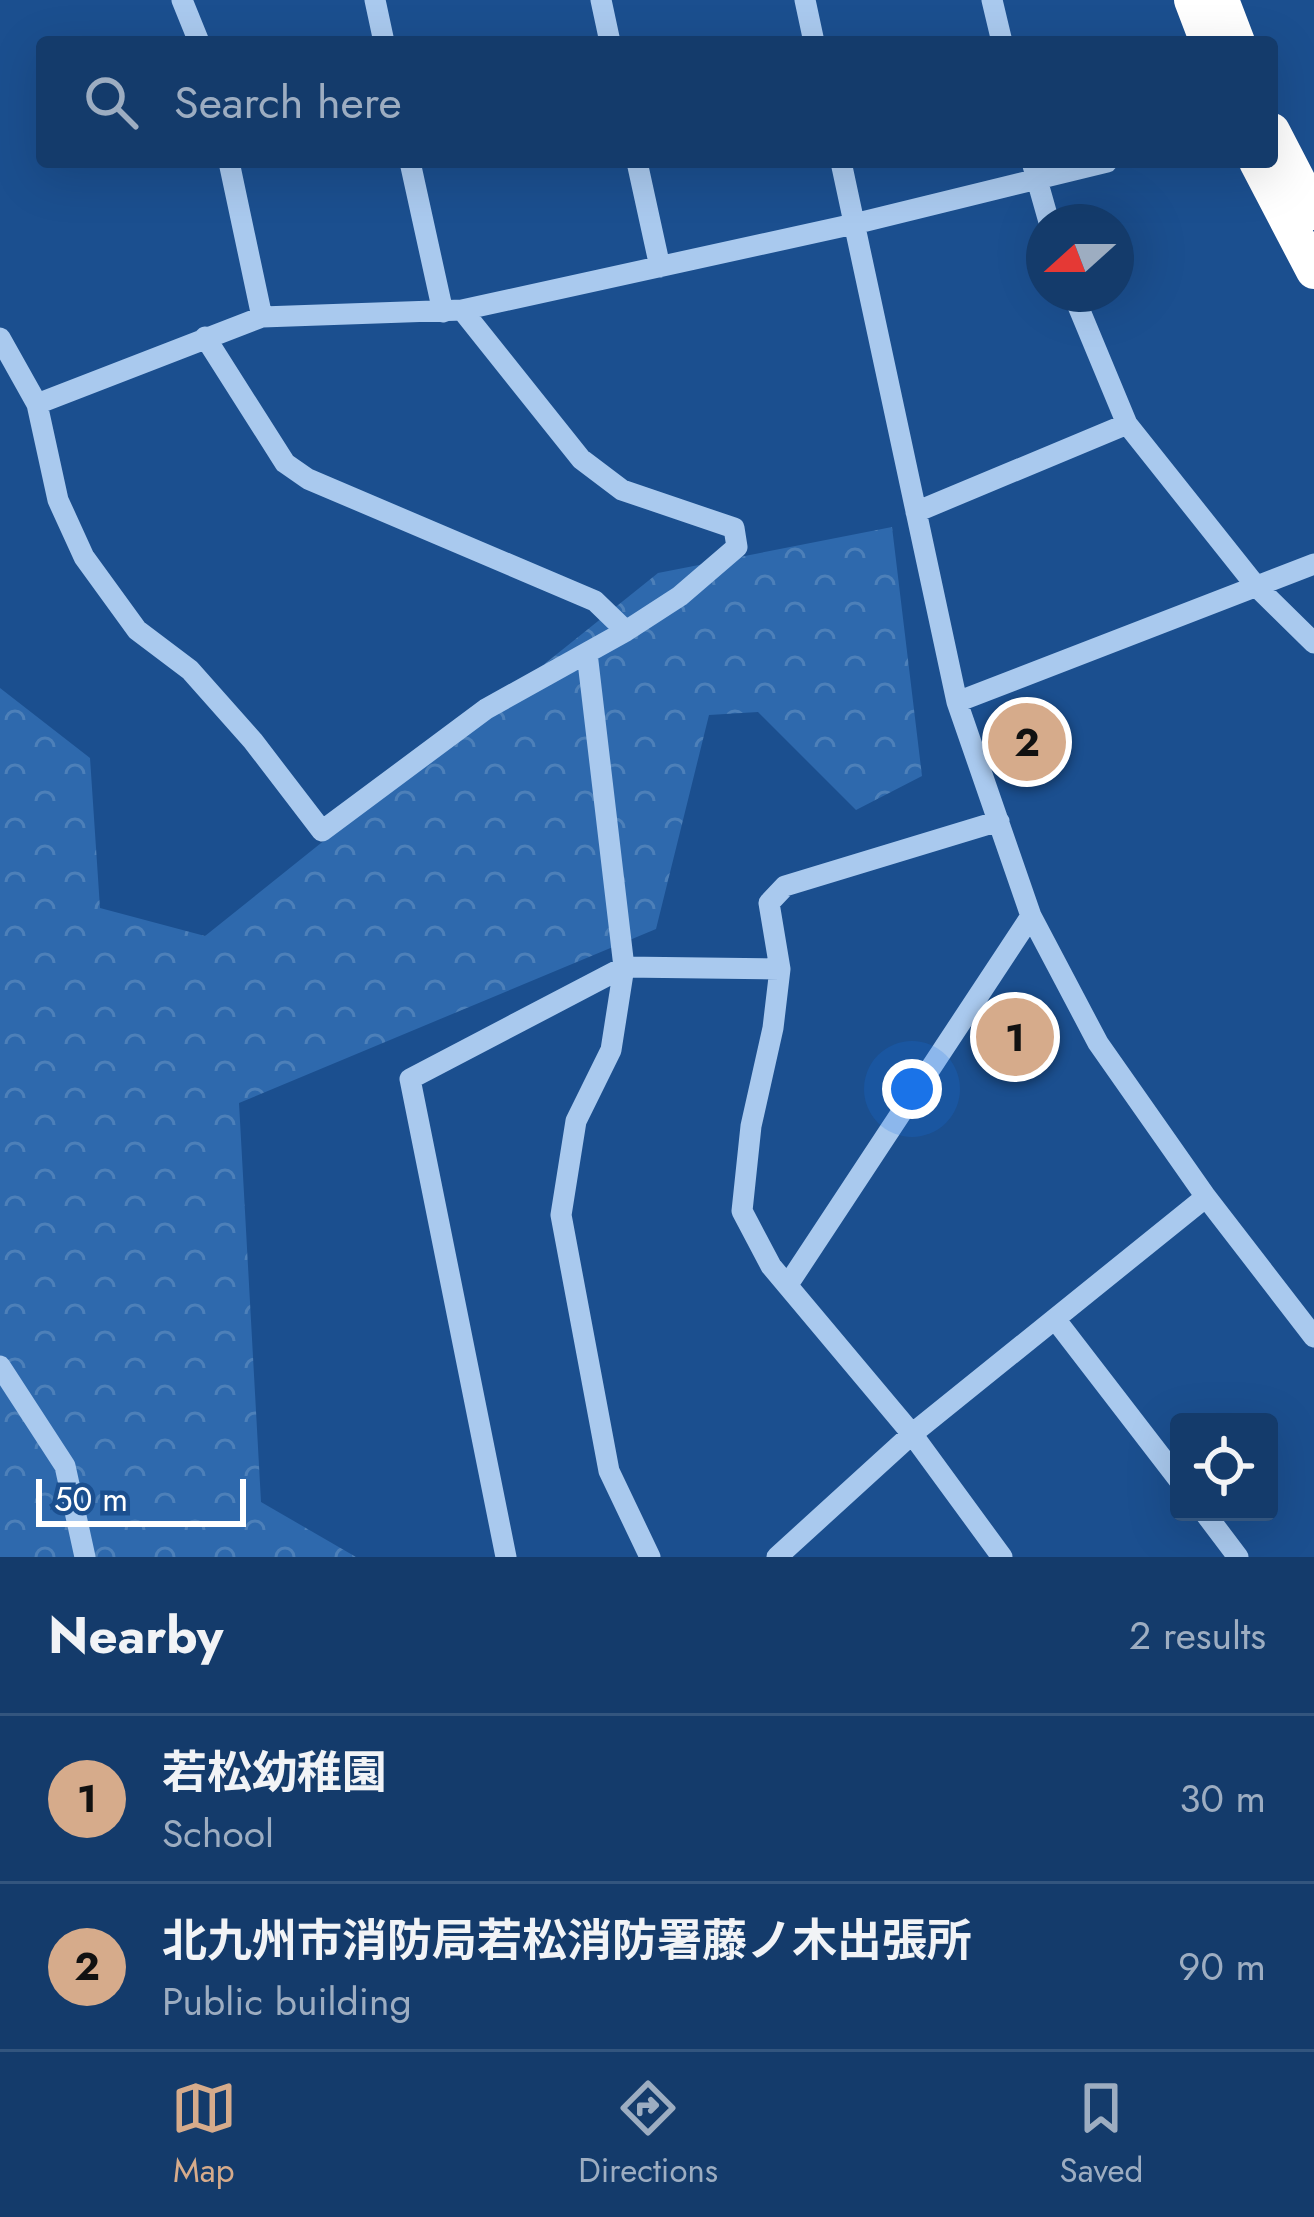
<!DOCTYPE html>
<meta charset="utf-8">
<style>
body{margin:0;font-family:Jost,"Noto Sans JP",sans-serif;background:#214673;color:#f1f3f6}
.controls{position:absolute;right:36px;bottom:36px;display:grid;overflow:hidden;border-radius:12px;box-shadow:0 12px 48px #0002}
.controls button{width:108px;height:108px;display:grid;place-items:center;padding:0;border:0;border-bottom:3px solid #33557e;background:#143b6b;color:#f1f3f6;font:60px sans-serif}
.compass{position:absolute;left:1026px;top:204px;width:108px;height:108px;border-radius:50%;background:#143b6b;box-shadow:0 12px 48px #0002;rotate:249deg}
.scale{position:absolute;left:36px;bottom:30px;width:210px;box-sizing:border-box;padding-left:12px;border:6px solid #fff;border-top:0;font-size:33px;line-height:42px;white-space:nowrap;color:#fff;-webkit-text-stroke:9px #1b4f8f;paint-order:stroke}
.you{position:absolute;left:912px;top:1089px;width:42px;height:42px;margin:-30px;border:9px solid #fff;border-radius:50%;background:#1a73e8;box-shadow:0 0 0 18px #1a73e833}
.badge{display:grid;place-items:center;width:78px;height:78px;border-radius:50%;background:#d6ab8b;color:#111;font-size:39px;font-weight:700}
.pin{position:absolute;translate:-50% -50%;border:6px solid #fff;box-shadow:0 3px 12px #0006}
.list{margin:0;padding:0;list-style:none}
h2{display:flex;justify-content:space-between;align-items:center;height:156px;margin:0;padding:0 48px;font-size:51px}
h2 small{font-size:39px;font-weight:400;color:#9dadc1}
.list li{display:grid;grid-template-columns:78px 1fr auto;gap:36px;align-items:center;box-sizing:border-box;height:168px;padding:0 48px;border-top:3px solid #33557e}
.list b{display:block;font-size:45px;white-space:nowrap}
.list p{margin:0;font-size:39px;white-space:nowrap;color:#9dadc1}
.list em{font-size:39px;font-style:normal;color:#9dadc1}
.icon{flex:none;width:66px;height:66px;fill:none;stroke:currentColor;stroke-width:2;stroke-linecap:round;stroke-linejoin:round}
.map{position:relative;flex:none;width:1314px;height:1557px;overflow:hidden}
.search{position:absolute;background:#143b6b;box-shadow:0 12px 48px #0002;left:36px;right:36px;top:36px;height:132px;display:flex;align-items:center;gap:30px;box-sizing:border-box;padding:0 42px;border-radius:12px;color:#9dadc1;font-size:45px}
.sheet{height:492px;background:#143b6b}
nav{display:flex;justify-content:space-around;align-items:center;box-sizing:border-box;height:168px;border-top:3px solid #33557e;background:#143b6b;font-size:33px;color:#9dadc1}
nav a{display:grid;justify-items:center;gap:6px}
nav .on{color:#d6ab8b}
.map>svg:first-child{display:block}
.forest{fill:url(#forest-crowns)}
.lines{fill:none;stroke-linecap:round;stroke-linejoin:round}
.minor{stroke:#a9c9ee;stroke-width:21}
.highway{stroke:#fff;stroke-width:36}
</style>
<div class="map">
<svg width="1314" height="1557" viewBox="0 0 1314 1557">
<defs>
<pattern id="forest-crowns" width="20" height="18" patternUnits="userSpaceOnUse" patternTransform="scale(3)"><rect width="20" height="18" fill="#2e69ad"/><path d="M2 6a3 3 0 1 1 6 0M12 15a3 3 0 1 1 6 0" fill="none" stroke="#4d80b9"/></pattern>
</defs>
<rect width="100%" height="100%" fill="#1b4f8f"/>
<path class="forest" d="M892,527L922,776L856,810L758,712L709,715L656,929L239,1103L261,1502L356,1557H0V688L90,758L100,908L205,936L658,573Z"/>
<g class="lines">
<path class="minor" d="M182,0L199,42
M375,0L384,42
M601,0L610,42
M805,0L814,42
M992,0L1002,42
M229,162L262,317
M410,162L443,312
M637,162L660,267
M841,162L957,702L1031,916L1098,1043L1206,1197L1314,1337
M1032,162L1049,222
M1073,294L1127,424L1256,586L1314,643
M205,337L285,463L308,479L595,601L626,631
M0,338L37,404L58,500L84,557L137,630L190,670L253,741L322,831L486,709L626,631L680,596L737,547L734,528L622,490L581,459L462,310
M37,404L262,317L462,310L854,224L1107,162
M916,512L1127,424
M587,653L624,967L611,1050L576,1121L561,1215L609,1471L650,1557
M957,702L1314,564
M999,821L785,886L769,903L780,969L773,1028L751,1126L742,1211L771,1266L912,1434L1002,1557
M789,1283L1031,916
M1055,1319L1179,1480
M0,1366L65,1466L85,1557
M1204,1512L1238,1557
M506,1557L410,1079L624,967L780,969
M777,1557L912,1434L1206,1197"/>
<path class="highway" d="M1192,0L1208,42
M1221,0L1237,42
M1272,131L1314,212
M1257,162L1314,271"/>
</g>
</svg>
<div class="controls">
<button><svg class="icon" aria-label="locate" viewBox="0 0 24 24"><circle cx="12" cy="12" r="6"/><path d="M12 2v4M12 18v4M2 12h4M18 12h4"/></svg></button>
</div>
<svg class="compass" viewBox="-18 -18 36 36"><path d="M0-13l5 13h-10z" fill="#e53935"/><path d="M0 13l5-13h-10z" fill="#9dadc1"/></svg>
<div class="scale">50 m</div>
<div class="you"></div>
<div class="pin badge" style="left:1015px;top:1037px">1</div>
<div class="pin badge" style="left:1027px;top:742px">2</div>
<div class="search"><svg class="icon" aria-label="search" viewBox="0 0 24 24"><circle cx="10" cy="10" r="6"/><path d="M15 15l6 6"/></svg>Search here</div>
</div>
<section class="sheet">
<h2>Nearby<small>2 results</small></h2>
<ul class="list">
<li><span class="badge">1</span><div><b>若松幼稚園</b><p>School</p></div><em>30 m</em></li>
<li><span class="badge">2</span><div><b>北九州市消防局若松消防署藤ノ木出張所</b><p>Public building</p></div><em>90 m</em></li>
</ul>
</section>
<nav>
<a class="on"><svg class="icon" aria-label="map" viewBox="0 0 24 24"><path d="M3 6l6-2 6 2 6-2v14l-6 2-6-2-6 2zM9 4v14M15 6v14"/></svg>Map</a>
<a><svg class="icon" aria-label="directions" viewBox="0 0 24 24"><path d="M12 3l9 9-9 9-9-9zM9 14v-3h6M13 9l2 2-2 2"/></svg>Directions</a>
<a><svg class="icon" aria-label="saved" viewBox="0 0 24 24"><path d="M7 4h10v16l-5-4-5 4z"/></svg>Saved</a>
</nav>
